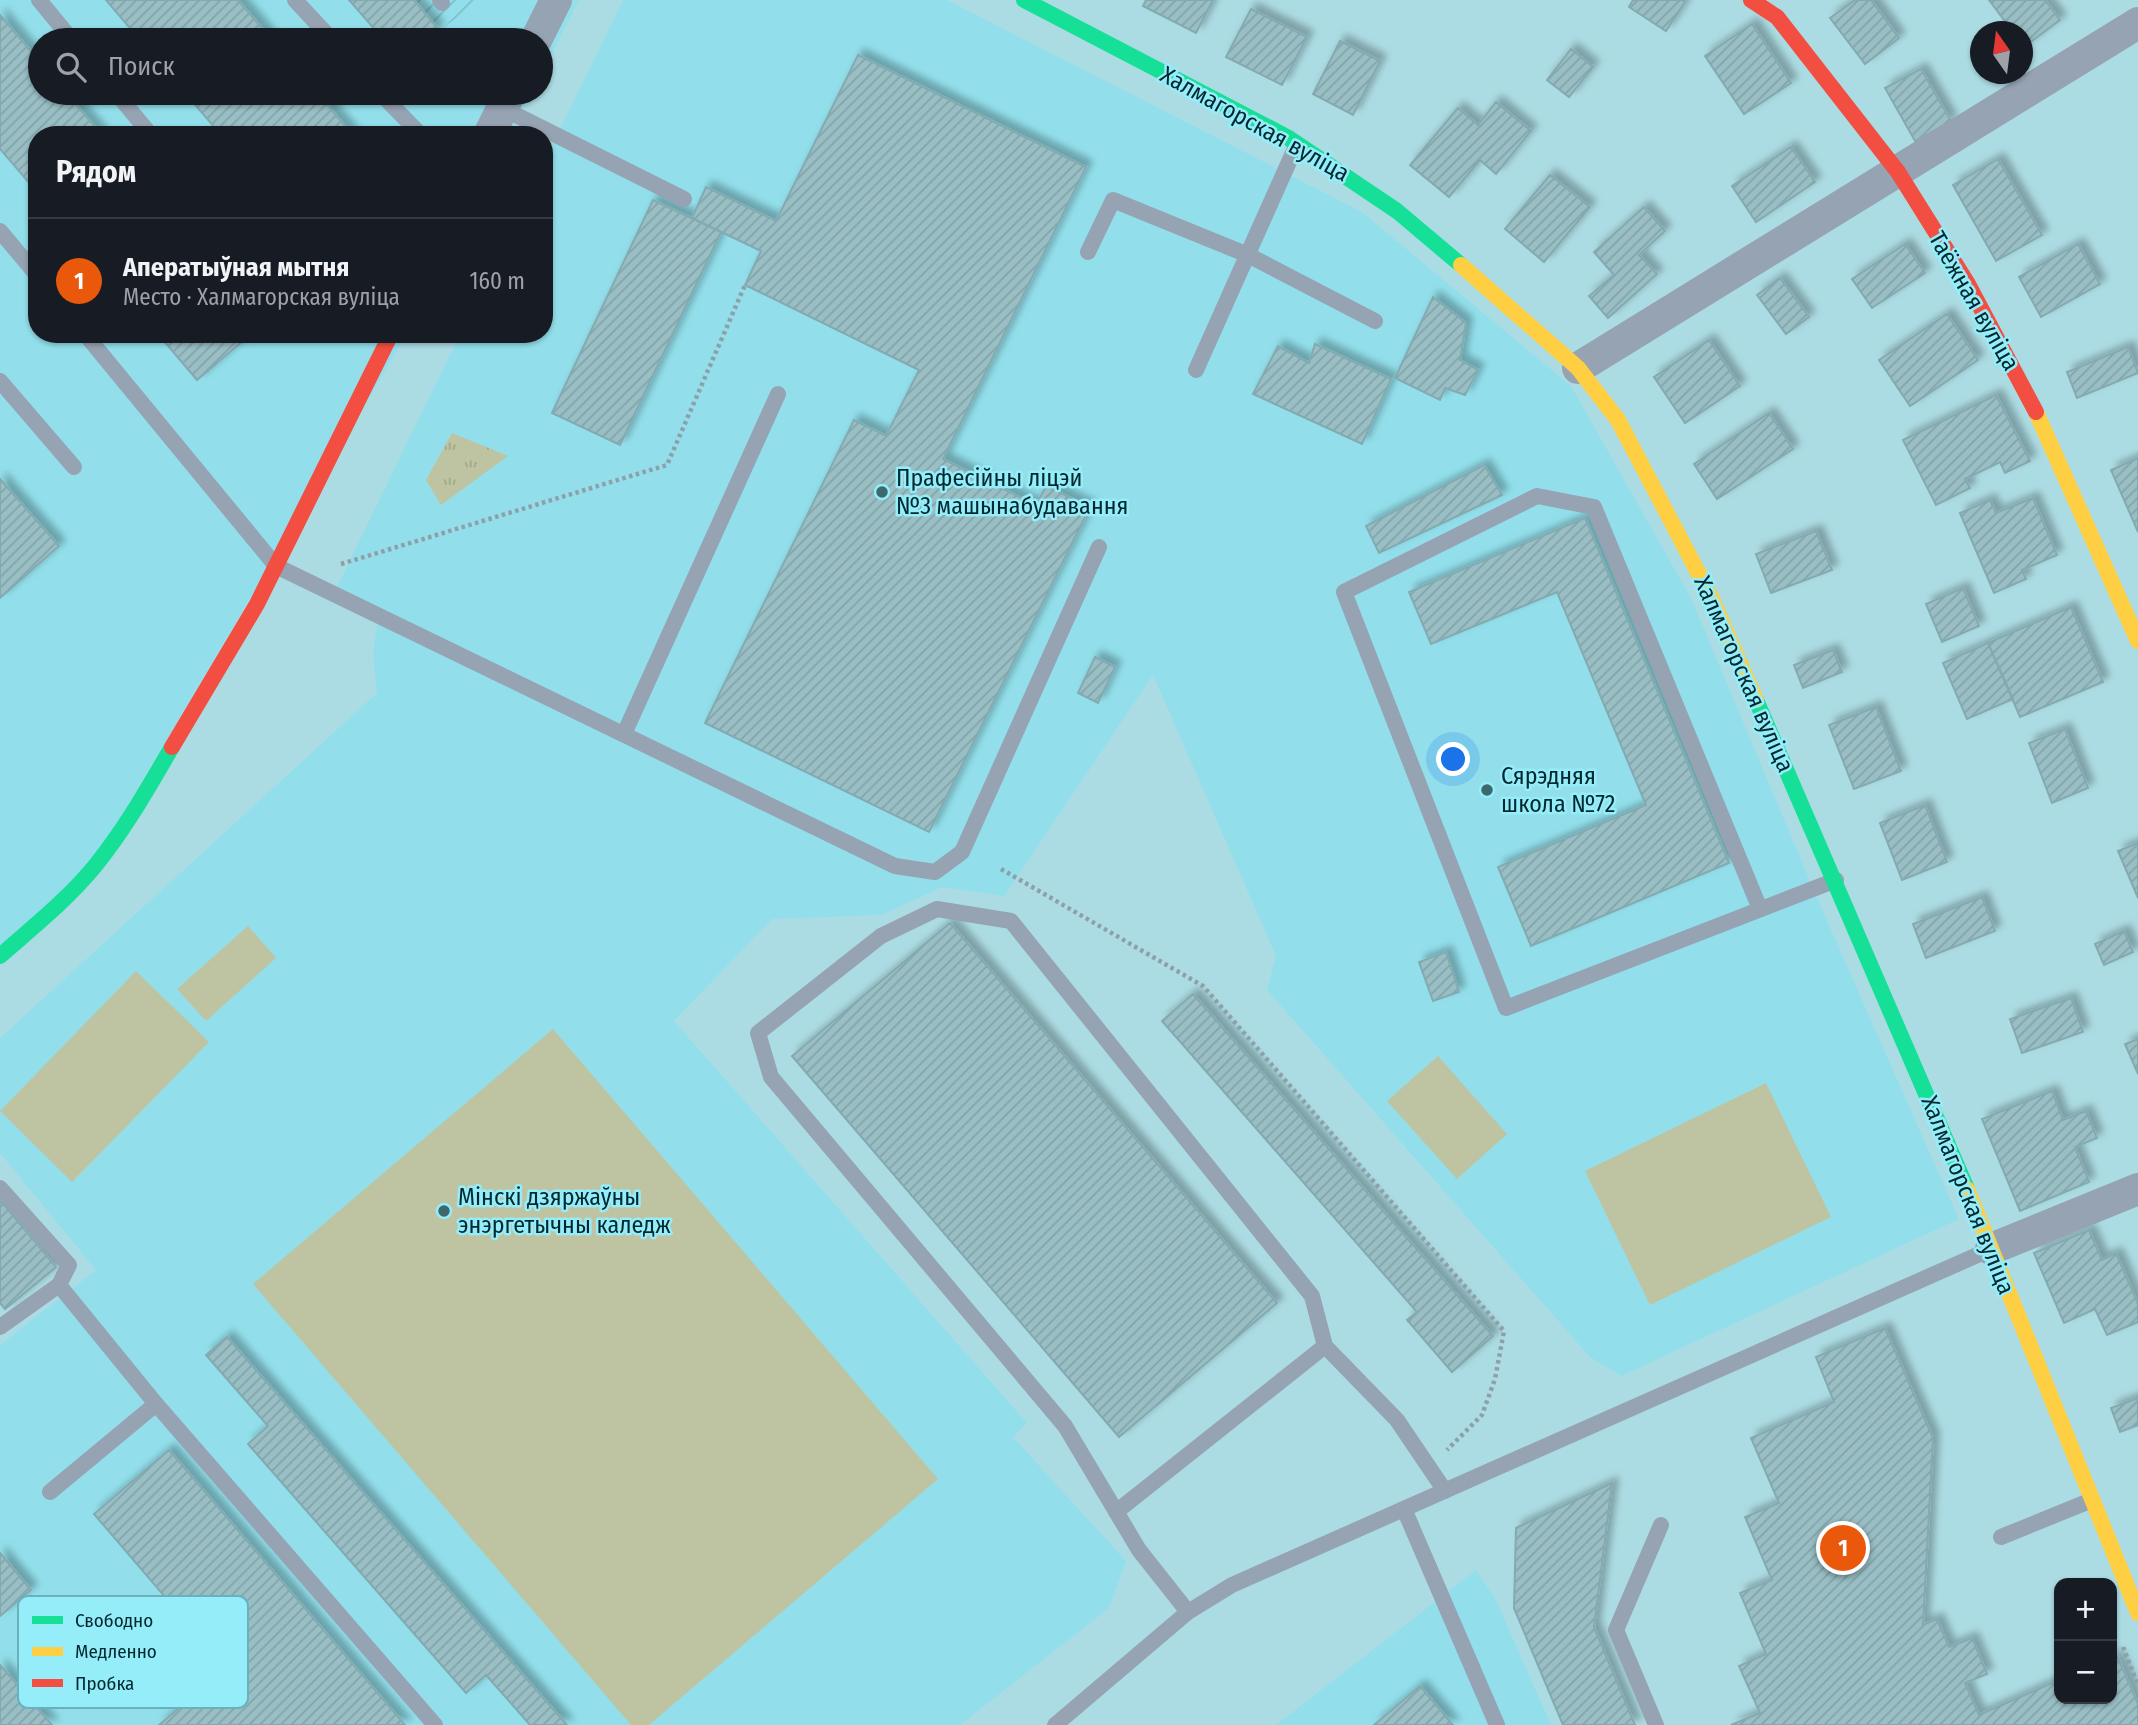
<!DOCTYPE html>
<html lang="ru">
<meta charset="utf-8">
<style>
body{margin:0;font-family:"Fira Sans Condensed",sans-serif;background:#20242c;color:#f1f3f6}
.controls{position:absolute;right:21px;bottom:21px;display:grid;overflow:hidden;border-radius:14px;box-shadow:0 2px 5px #0004}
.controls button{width:63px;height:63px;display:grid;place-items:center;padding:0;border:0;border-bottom:2px solid #363941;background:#171b24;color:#f1f3f6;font:35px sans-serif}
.compass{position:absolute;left:1970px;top:21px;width:63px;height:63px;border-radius:50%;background:#171b24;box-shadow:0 2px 5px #0004;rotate:346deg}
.you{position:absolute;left:1454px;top:760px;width:24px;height:24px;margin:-18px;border:5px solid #fff;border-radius:50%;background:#1a73e8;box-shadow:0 0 0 10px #1a73e833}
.badge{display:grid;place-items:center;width:46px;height:46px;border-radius:50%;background:#ea580c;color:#fff;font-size:23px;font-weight:700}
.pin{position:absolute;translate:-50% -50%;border:4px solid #fff;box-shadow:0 2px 7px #0006}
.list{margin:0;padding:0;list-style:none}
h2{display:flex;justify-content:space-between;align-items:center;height:91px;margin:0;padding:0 28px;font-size:30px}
h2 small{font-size:23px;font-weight:400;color:#9ea1a6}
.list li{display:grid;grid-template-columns:46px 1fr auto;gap:21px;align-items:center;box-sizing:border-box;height:126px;padding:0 28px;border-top:2px solid #363941}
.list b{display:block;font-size:26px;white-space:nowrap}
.list p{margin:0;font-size:23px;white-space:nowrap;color:#9ea1a6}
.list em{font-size:23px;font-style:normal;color:#9ea1a6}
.icon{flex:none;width:38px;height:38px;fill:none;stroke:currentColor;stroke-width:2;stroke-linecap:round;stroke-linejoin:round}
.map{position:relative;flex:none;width:2138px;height:1725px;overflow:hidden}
.search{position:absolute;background:#171b24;box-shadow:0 2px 5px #0004;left:28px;top:28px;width:525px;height:77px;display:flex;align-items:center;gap:18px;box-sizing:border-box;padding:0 24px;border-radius:38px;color:#9ea1a6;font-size:26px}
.panel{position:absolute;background:#171b24;box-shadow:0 2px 5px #0004;left:28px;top:126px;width:525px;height:217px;border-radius:28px}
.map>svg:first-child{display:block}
.built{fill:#92dfeb}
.industrial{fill:url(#industrial-furrows)}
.park{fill:url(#park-tufts)}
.pitch{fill:#bec4a1}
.building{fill:url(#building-hatch);stroke:#83aab0;stroke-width:2;filter:url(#shadow)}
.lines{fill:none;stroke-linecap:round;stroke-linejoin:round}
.path{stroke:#8da0aa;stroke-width:4.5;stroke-dasharray:3.5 3.5;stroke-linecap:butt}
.lane{stroke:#96a3b2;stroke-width:16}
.street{stroke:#96a3b2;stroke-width:32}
.fast{stroke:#16e098;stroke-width:16}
.slow{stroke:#ffcf43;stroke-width:16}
.jam{stroke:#f24e42;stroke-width:16}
.poi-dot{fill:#3d686e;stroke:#95edfa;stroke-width:2.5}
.labels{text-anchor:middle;stroke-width:5;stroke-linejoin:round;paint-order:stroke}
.street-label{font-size:24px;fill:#01292f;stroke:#95edfa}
.poi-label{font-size:24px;fill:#01292f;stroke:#95edfa;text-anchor:start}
.key{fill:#95edfa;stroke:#69b2bd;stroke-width:2}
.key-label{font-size:19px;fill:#01292f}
</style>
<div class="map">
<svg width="2138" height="1725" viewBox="0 0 2138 1725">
<defs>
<pattern id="industrial-furrows" width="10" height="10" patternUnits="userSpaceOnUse" patternTransform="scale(1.75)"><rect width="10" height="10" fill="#92dfeb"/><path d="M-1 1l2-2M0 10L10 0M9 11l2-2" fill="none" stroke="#7cbfca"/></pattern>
<pattern id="park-tufts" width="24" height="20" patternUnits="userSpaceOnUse" patternTransform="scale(1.75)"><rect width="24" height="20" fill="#bec4a1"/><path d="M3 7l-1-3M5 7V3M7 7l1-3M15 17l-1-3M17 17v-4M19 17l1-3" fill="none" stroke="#a2a88b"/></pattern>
<pattern id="building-hatch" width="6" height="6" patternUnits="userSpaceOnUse" patternTransform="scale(1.75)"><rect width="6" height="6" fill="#99bfc5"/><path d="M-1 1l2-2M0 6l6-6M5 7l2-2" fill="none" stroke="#82a4aa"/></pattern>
<filter id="shadow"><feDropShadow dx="6" dy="-6" stdDeviation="3.5" flood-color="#0004"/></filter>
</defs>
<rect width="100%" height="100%" fill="#acdce3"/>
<path class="built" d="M0,0H579L541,75V40H40V93H531L510,135H37V334H407L86,875L0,954Z
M623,0H947L1362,212L1571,386L1691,598L1820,905L1959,1219L1621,1376L1590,1357L1267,990L1276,956L1153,675L1004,896L942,887L882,915L772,919L674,1021L1027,1423L1013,1437L1126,1561L1109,1608L960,1725H0V1345L96,1270L0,1153V1038L377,693L373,655L378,617L332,597L460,334H544V162Z
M1476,1570L1496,1600L1551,1725H1276Z"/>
<path class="industrial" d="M350,0H483L425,40H384Z"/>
<path class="park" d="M452,433L508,456L441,505L426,480Z"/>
<path class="pitch" d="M248,926L276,958L206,1021L177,989Z
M136,971L209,1042L72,1182L0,1111Z
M553,1029L938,1479L649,1725H631L253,1284Z
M1438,1056L1507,1134L1457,1179L1387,1101Z
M1766,1083L1831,1217L1650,1305L1585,1171Z"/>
<path class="building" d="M106,0H238L272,40H140Z
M349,0H414L438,29L425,40H384Z
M1146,0H1213L1196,33L1143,6Z
M1633,0H1682L1685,2L1666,31L1629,7Z
M1855,0H1871L1899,38L1865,64L1830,18Z
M1989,0H2045L2060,20L2024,47L2022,32H2013Z
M1251,9L1307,37L1282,85L1226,57Z
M0,15L40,62V93H66L102,135H37V192L0,149Z
M1752,24L1791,83L1744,114L1705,56Z
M1340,41L1380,61L1353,115L1313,94Z
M1571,49L1593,67L1569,97L1547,80Z
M858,55L1086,167L943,459L1036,505L1046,486L1090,507L929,832L705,723L854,420L886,436L919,370L745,285L761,251L692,218L706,187L776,221Z
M1921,69L1951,121L1915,141L1885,88Z
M185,93H317L353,135H221Z
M1496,102L1531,131L1496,174L1480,160L1449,197L1410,165L1458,108L1478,125Z
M1791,147L1815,182L1756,222L1732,186Z
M1998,159L2042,235L1996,261L1953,185Z
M1550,175L1590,207L1544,262L1505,229Z
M653,200L721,232L620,445L552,413Z
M1644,207L1665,231L1639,255L1657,274L1608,318L1589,296L1614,275L1594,252Z
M1905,244L1925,273L1872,308L1852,279Z
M2078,244L2100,284L2041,317L2019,277Z
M1780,278L1809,317L1786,334L1757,295Z
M1433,297L1466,323L1460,360L1478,370L1465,395L1445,388L1440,400L1395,378Z
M1947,314L1978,360L1910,406L1879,360Z
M158,334H251L197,380Z
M1709,340L1740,386L1685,423L1654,377Z
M1315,344L1391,379L1362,444L1253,394L1278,346L1309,363Z
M2128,347L2138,373L2077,398L2067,372Z
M1996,395L2030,461L2005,473L2000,462L1965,479L1970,488L1936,505L1903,440Z
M1769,413L1793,449L1717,499L1694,464Z
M2138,458V532L2111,470Z
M1484,465L1502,495L1379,553L1366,526Z
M0,479L59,546L0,598Z
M2033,498L2057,555L2022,570L2026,579L1994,593L1960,513L1990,500L1996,513Z
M1585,518L1729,863L1531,946L1498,867L1646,805L1557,592L1431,644L1409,592Z
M1816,531L1832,570L1771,593L1756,554Z
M1963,588L1979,626L1942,642L1926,604Z
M2071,607L2103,682L2020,717L1988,643Z
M1988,643L2013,699L1967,719L1943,663Z
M1833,650L1842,672L1803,688L1794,665Z
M1095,657L1115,667L1098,703L1078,693Z
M1876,707L1901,771L1854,789L1829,725Z
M2065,729L2088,788L2052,803L2029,743Z
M1925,805L1947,862L1902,880L1880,823Z
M2138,843V898L2118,851Z
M1982,897L1995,931L1926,958L1913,924Z
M950,923L1277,1303L1119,1437L792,1056Z
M2124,931L2133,952L2104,965L2095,944Z
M1446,952L1459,992L1433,1001L1419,962Z
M1193,994L1493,1336L1452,1372L1407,1320L1417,1312L1162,1021Z
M2071,998L2083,1032L2022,1053L2010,1019Z
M2138,1039V1074L2125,1044Z
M2052,1091L2063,1120L2086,1111L2097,1138L2075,1147L2089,1182L2020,1211L1982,1119Z
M0,1200L56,1267L5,1309L0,1303Z
M2089,1230L2102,1260L2116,1253L2138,1304V1322L2107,1335L2095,1309L2064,1323L2034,1253Z
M1885,1328L1933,1438L1923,1625L1937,1619L1949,1647L1972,1638L1987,1674L1965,1683L1979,1715L2059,1680V1699H2112V1658L2117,1656L2138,1704V1725H1731L1760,1713L1739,1666L1766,1654L1740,1593L1772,1580L1745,1517L1779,1503L1751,1438L1834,1402L1816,1357Z
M227,1337L567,1725H530L486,1675L466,1693L248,1444L268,1426L206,1355Z
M2138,1398V1425L2120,1432L2111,1408Z
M169,1450L405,1725H159L226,1668L94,1514Z
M1612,1483L1594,1627L1635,1725H1563L1514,1608L1516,1528Z
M0,1553L31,1590L0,1616Z
M0,1665L52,1725H0Z
M1420,1686L1453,1725H1374Z"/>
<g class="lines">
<path class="path" d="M341,564L667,465L745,285
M1001,869L1203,986L1504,1331L1495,1379L1482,1415L1447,1450
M2123,1647L2138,1685"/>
<path class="lane" d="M39,0L72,40
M295,0L332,40
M440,0L442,3
M116,93L151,135
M380,93L421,135
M502,108L684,199
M0,231L37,275
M1088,252L1113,200L1248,255L1375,321
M85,334L276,566L895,866L935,872L962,852L1099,547
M1196,370L1297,144
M0,381L74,467
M624,734L778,394
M1760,909L1594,507L1537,496L1344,592L1506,1008L1836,880
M0,1188L69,1265L59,1285L0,1327
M59,1285L156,1404
M1325,1346L1397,1420L1445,1491
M50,1492L156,1404L435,1725
M1404,1509L1497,1725
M1116,1512L1325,1346L1312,1296L1011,921L937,909L881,936L758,1033L771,1077L1065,1426L1139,1550L1188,1612
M2001,1537L2092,1500
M1055,1725L1188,1612L1232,1585L1991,1249
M1656,1725L1616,1630L1661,1525"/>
<path class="street" d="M536,40L556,0
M489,135L510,93
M1578,368L2138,23
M1991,1249L2138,1189"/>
<path class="fast" d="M1024,0L1287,137L1397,211L1461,265
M1756,700L1967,1189
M0,956C33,927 67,900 95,866C125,829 148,788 172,747"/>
<path class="slow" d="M1461,265L1578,368L1618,420L1711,597L1756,700
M2036,412L2138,641
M1967,1189L2138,1613"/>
<path class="jam" d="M1751,0L1777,17L1898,172L1968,284L2036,412
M172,747L257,604L391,334"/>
</g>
<g class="poi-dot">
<circle cx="882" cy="492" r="7"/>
<circle cx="1487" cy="790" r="7"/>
<circle cx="444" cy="1211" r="7"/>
</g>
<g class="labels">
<g class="street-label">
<text transform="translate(1255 124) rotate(29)" y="8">Халмагорская вуліца</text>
<text transform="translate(1974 301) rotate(60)" y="8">Таёжная вуліца</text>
<text transform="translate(1744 674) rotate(66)" y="8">Халмагорская вуліца</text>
<text transform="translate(1968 1195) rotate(68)" y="8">Халмагорская вуліца</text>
</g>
<g class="poi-label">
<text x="896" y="486">Прафесійны ліцэй<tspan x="896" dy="28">№3 машынабудавання</tspan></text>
<text x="1501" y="784">Сярэдняя<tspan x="1501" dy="28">школа №72</tspan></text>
<text x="458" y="1205">Мінскі дзяржаўны<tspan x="458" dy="28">энэргетычны каледж</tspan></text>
</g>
</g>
<rect x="18" y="1596" width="230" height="112" rx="10" class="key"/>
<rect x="32" y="1616" width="31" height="8" fill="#16e098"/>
<rect x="32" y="1647" width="31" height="9" fill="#ffcf43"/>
<rect x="32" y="1679" width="31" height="8" fill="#f24e42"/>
<g class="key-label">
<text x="75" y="1627">Свободно</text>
<text x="75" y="1658">Медленно</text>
<text x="75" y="1690">Пробка</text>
</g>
</svg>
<div class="controls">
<button>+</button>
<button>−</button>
</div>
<svg class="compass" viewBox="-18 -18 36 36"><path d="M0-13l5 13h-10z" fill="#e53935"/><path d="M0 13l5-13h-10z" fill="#9ea1a6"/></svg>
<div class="you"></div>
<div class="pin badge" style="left:1843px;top:1548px">1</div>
<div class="search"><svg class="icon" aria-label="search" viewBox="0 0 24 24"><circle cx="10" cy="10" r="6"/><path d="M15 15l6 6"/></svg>Поиск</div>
<section class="panel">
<h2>Рядом<small></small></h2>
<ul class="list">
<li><span class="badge">1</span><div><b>Аператыўная мытня</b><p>Место · Халмагорская вуліца</p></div><em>160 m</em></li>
</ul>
</section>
</div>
